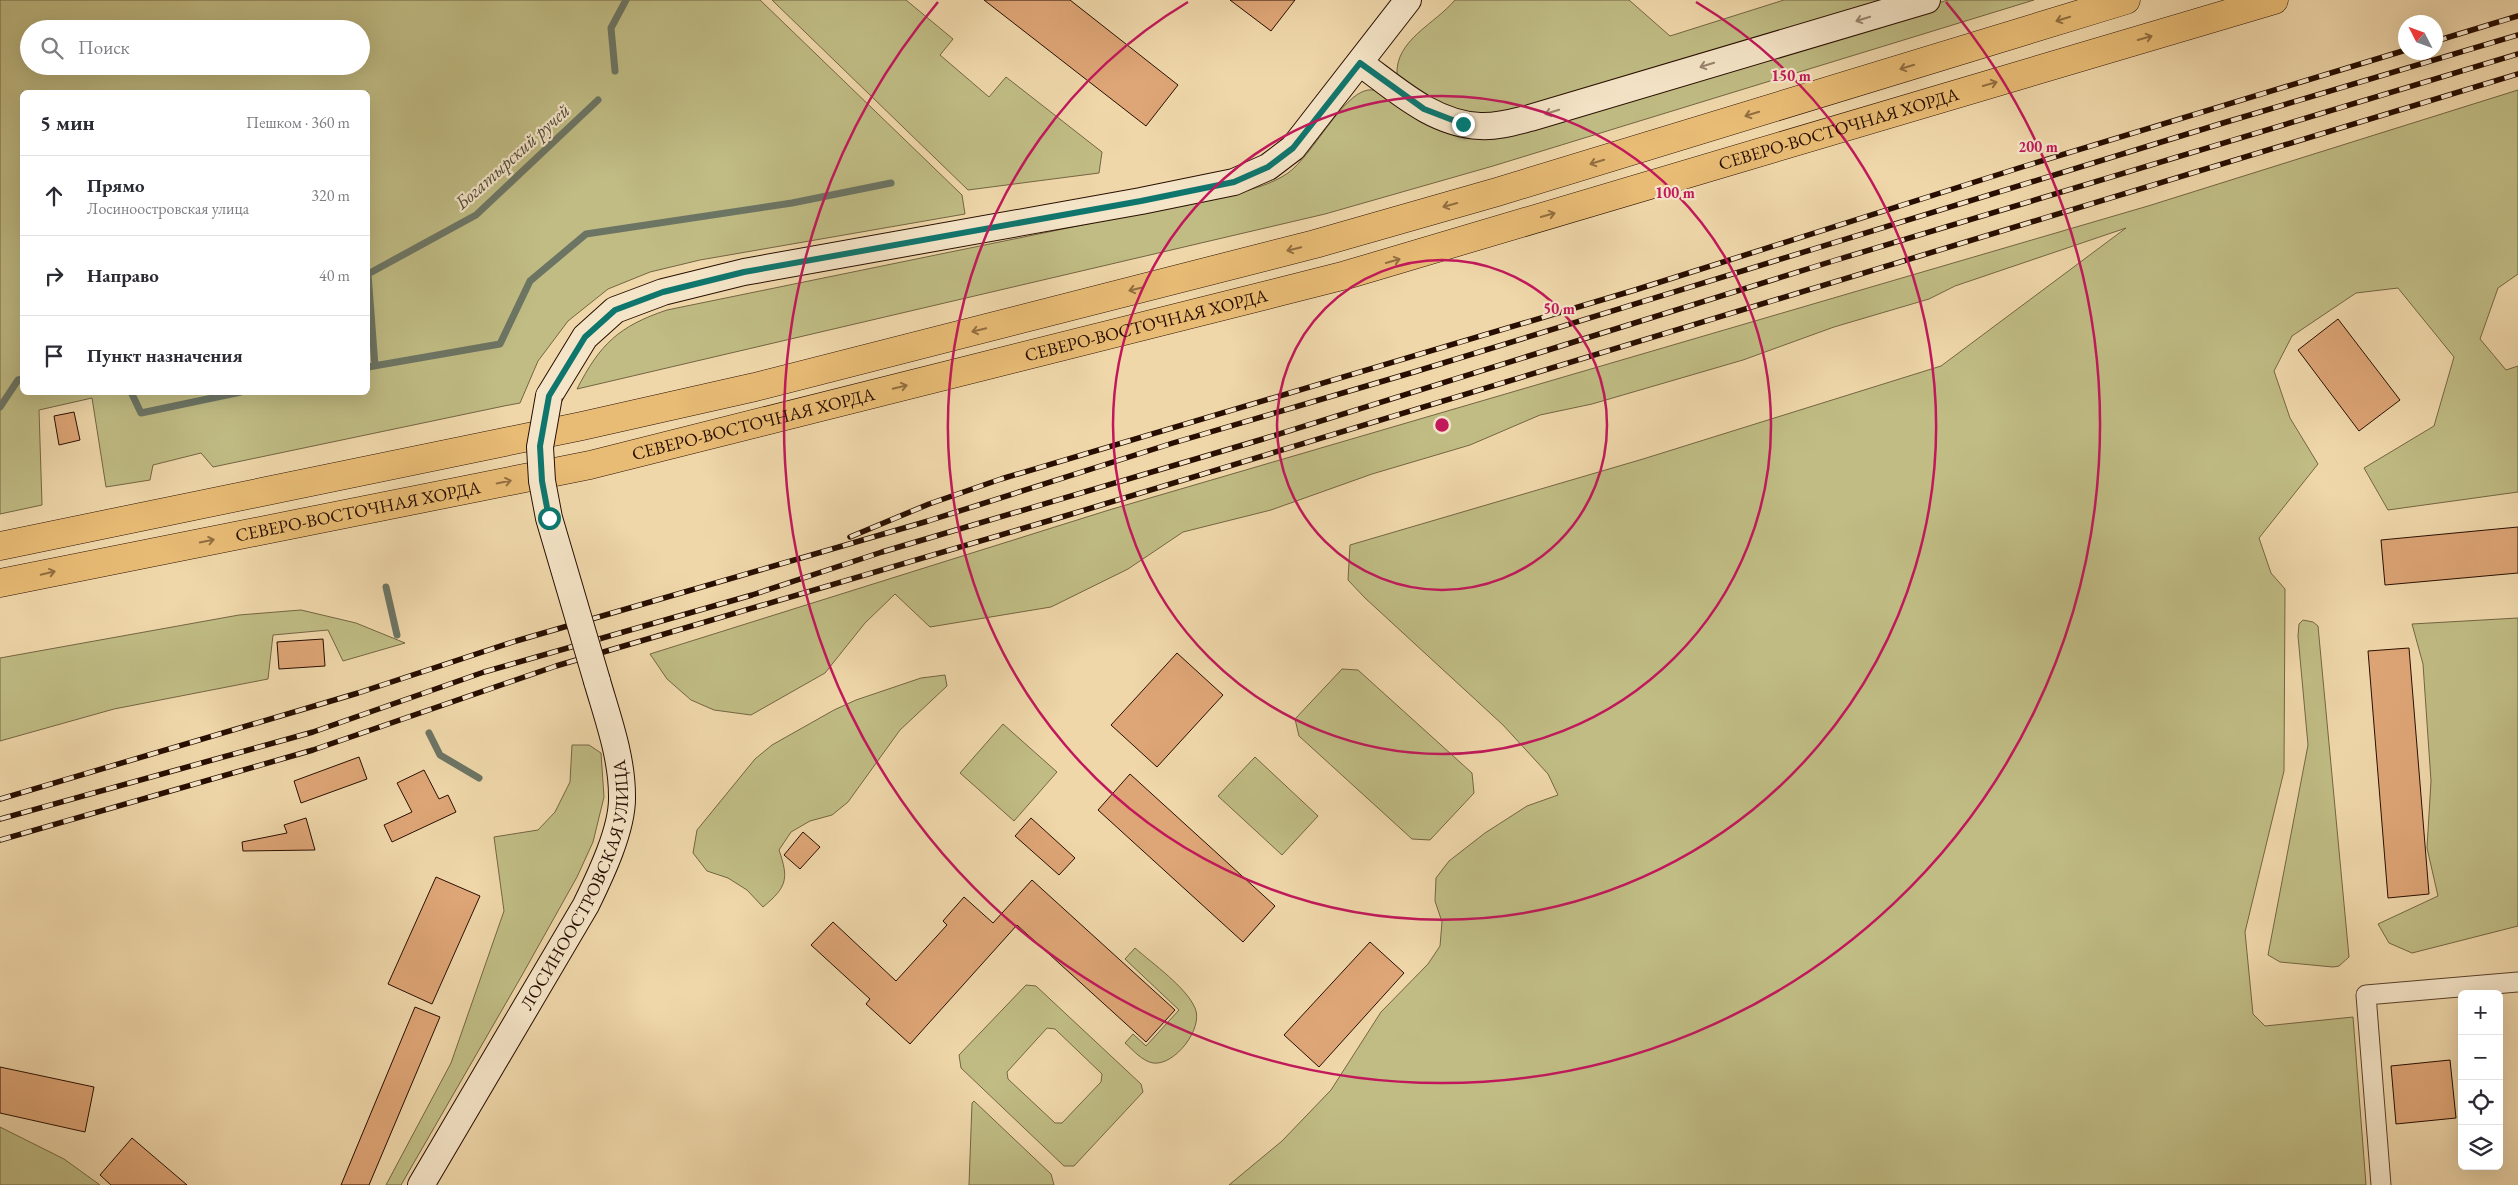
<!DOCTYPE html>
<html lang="ru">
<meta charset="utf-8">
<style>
body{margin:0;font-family:"EB Garamond",serif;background:#f2f2f3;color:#2b2b33}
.controls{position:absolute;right:15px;bottom:15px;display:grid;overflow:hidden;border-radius:8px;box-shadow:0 5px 20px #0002}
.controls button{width:45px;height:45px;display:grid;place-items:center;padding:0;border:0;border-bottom:1px solid #e1e1e2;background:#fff;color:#2b2b33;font:25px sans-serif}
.compass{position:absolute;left:2398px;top:15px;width:45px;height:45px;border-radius:50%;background:#fff;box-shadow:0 5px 20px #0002;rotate:312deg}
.stop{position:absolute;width:15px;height:15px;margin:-11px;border:4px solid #0f766e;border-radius:50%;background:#fff}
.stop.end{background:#0f766e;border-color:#fff;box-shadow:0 1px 5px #0008}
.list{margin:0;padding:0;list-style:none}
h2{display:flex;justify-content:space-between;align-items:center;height:65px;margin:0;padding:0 20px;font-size:21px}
h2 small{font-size:16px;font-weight:400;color:#7c7c81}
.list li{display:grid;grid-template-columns:32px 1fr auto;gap:15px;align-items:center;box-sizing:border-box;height:80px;padding:0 20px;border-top:1px solid #e1e1e2}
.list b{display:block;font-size:19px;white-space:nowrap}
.list p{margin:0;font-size:16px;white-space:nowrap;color:#7c7c81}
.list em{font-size:16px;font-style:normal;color:#7c7c81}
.icon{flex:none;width:28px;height:28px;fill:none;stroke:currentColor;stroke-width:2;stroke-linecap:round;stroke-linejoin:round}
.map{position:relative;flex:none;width:2518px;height:1185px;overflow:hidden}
.search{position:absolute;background:#fff;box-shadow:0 5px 20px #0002;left:20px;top:20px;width:350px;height:55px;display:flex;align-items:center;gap:12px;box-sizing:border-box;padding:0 18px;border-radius:28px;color:#7c7c81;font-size:19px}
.panel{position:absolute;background:#fff;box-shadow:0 5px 20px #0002;left:20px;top:90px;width:350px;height:305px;border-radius:8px}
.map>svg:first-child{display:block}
.green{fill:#c0bc84;stroke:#746542;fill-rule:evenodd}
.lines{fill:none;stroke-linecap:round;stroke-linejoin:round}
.stream{stroke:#6c7564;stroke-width:7}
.building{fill:#dea576;stroke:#280e00}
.street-casing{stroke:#5a402a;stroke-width:21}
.secondary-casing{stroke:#280e00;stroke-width:28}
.primary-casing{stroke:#280e00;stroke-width:29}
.street{stroke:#f5e5c8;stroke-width:19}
.secondary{stroke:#f5e5c8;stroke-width:26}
.primary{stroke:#e8bc75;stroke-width:28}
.rail-casing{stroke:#280e00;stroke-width:5.5}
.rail{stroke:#f5e5c8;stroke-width:4;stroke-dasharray:11;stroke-linecap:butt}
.secondary-bridge-casing{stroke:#280e00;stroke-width:28;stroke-linecap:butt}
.secondary-bridge{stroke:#f5e5c8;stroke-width:26}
.oneway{stroke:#99846e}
.oneway2{stroke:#926e40}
.route{stroke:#0f766e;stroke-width:6}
.ring{fill:none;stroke:#c2185b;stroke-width:2.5}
.labels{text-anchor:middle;stroke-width:4.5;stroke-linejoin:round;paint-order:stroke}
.street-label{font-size:18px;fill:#280e00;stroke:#f5e5c8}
.water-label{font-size:19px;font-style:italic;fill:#504a3a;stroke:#f5e5c8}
.centre{fill:#c2185b;stroke:#f5e5c8;stroke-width:2.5}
.ring-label{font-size:15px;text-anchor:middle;font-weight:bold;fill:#c2185b;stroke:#f5e5c8;stroke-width:4.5;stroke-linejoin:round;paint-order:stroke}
</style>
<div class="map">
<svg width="2518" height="1185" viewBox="0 0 2518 1185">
<rect width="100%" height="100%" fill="#efd7aa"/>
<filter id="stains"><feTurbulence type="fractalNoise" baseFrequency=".004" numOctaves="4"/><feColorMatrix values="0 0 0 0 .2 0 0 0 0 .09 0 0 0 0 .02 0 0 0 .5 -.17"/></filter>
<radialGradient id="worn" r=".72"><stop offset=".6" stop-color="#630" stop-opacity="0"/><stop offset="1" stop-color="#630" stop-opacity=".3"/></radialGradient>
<path class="green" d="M0,0H760L962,195L965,214L700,260L650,272L608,289L568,321L538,361L520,403L504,406L213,467L201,453L153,465L150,480L106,487L92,398L39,410L42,505L0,514ZM29,29H361V66H29ZM22,92H368V392H22Z
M772,0H906L953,39L940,55L989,97L1006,77L1102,152L1099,173L968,190Z
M1455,0H1629L1670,36L1784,0H1913L1499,118L1445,112L1397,75C1395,40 1435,24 1455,0Z
M1948,0H2034L1493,166L1325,214L577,389C600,344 619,326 667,310L1234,194C1253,189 1272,184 1288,173C1313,155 1342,94 1368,90C1377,89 1386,94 1394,97L1531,125Z
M2518,90V274L2498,288L2480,339L2506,370L2518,366V492L2388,510L2364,468L2434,426L2454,357L2398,288L2356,293L2292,336L2274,371L2290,418L2318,464L2259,538L2271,573L2285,589L2284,771L2245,932L2253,1014L2265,1026L2353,1017L2366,1185H1229L1282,1141L1331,1090L1381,1012L1428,964L1440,946L1442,922L1435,901L1436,878L1449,861L1485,833L1527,806L1558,795L1548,774L1503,725L1365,598L1348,580L1350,545L1643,459L1941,366L2126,228L1955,286L1929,299L1834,327L1743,360L1592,404L1540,415L1470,445L1372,474L1271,510L1183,532L1128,569L1051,607L930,627L895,594L865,623L825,673L751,715L714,710L691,700L667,679L650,654L1109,510L2148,206Z
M301,610L356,623L405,643L343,661L328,630L273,635L268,679L114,709L0,741V658L239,615Z
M2518,618V926L2412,953L2389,943L2378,924L2438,896L2427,848L2431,781L2423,664L2412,624Z
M2303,620L2313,622L2318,626L2349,957L2339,966L2333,967L2280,962L2268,955L2308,745L2298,636L2299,624Z
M1342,669L1358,670L1472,773L1474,793L1430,840L1412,839L1299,736L1295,719Z
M945,675L947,686L900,730L848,802L832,815L810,821L791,832L779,850C789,879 787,887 763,907L747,890L728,878L707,871L693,853L697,830L755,759L772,745L834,710L856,700L921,678Z
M1003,724L1057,772L1014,821L960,773Z
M572,745H589L601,753L604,797L593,842L577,877L521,977L401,1185H386L451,1063L504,911L494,837L538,830L555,812L570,782Z
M1255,757L1318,816L1282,855L1218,796Z
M1135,948C1153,964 1186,987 1195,1008C1204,1028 1175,1066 1153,1063C1142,1061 1133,1050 1125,1043L1133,1034L1146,1046L1179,1010L1125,959Z
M1026,985L1036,986L1141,1084L1143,1092L1074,1166H1064L961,1068L959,1055ZM1047,1028L1055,1029L1102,1074L1101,1082L1062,1123H1055L1008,1079L1007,1072Z
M974,1101L1051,1174L1054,1185H969L972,1103Z
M0,1127L64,1159L100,1185H0Z"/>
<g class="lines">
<path class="stream" d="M615,71L611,28L626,0
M375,366L368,274L476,215L598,100
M368,367L500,344L530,281L586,234L792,203L891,183
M131,392L141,413L241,392
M0,407L18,380L22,379
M386,587L397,635
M429,733L440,755L479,778"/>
</g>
<path class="building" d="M984,0H1070L1178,85L1146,126Z
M1230,0H1295L1271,31Z
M2338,319L2400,400L2359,431L2298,350Z
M74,412L80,440L59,445L54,416Z
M2518,527V573L2385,585L2381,540Z
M323,639L325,666L279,669L277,642Z
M2409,648L2429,894L2388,898L2368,651Z
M1177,653L1223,695L1157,767L1111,725Z
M359,757L367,779L301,803L294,781Z
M424,770L439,799L448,795L456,812L392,842L384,825L412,812L397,783Z
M1130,774L1275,906L1243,942L1098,810Z
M306,818L315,850L243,851L242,842L287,833L284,825Z
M1031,818L1075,858L1059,875L1015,836Z
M803,832L820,847L800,869L784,855Z
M436,877L480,896L432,1004L388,984Z
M1032,880L1175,1010L1146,1042L1017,925L910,1044L866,1004L870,999L811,945L833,922L896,981L947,925L943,921L964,897L993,923Z
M1370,942L1404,973L1319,1067L1284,1035Z
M415,1007L440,1017L369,1185H341Z
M2450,1060L2456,1118L2396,1124L2391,1066Z
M0,1067L94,1087L85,1132L0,1113Z
M132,1138L187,1185H111L100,1175Z"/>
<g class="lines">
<g class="street-casing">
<path id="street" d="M2381,1185L2366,995L2518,982"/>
</g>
<g class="secondary-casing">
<g id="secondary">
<path d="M1360,63C1396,89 1433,124 1480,126C1497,127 1514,122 1530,118L1927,0"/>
<path d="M549,396L585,337L615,310L663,292L744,272L1141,201L1234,182L1268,167L1293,148L1408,0"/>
<path id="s1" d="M421,1185L586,905C600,876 623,829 622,796C622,757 608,719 597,681"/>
</g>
</g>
<g class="primary-casing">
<g id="primary">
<path d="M0,546L582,426L755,387L1315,244L1497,192L2126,0"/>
<path id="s2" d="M0,583L590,465L1275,293L1346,275L2274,0"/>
</g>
</g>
<use href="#street" class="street"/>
<use href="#secondary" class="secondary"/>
<use href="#primary" class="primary"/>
<g class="rail-casing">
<path id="rail" d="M2436,41L2518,16
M850,537L929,504L1001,479L1635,290L2022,167L2406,50
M0,799L358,693L516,641L928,521L1173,443L1414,372L2223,123L2518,35
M0,819L313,732L484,672L752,595L882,552L1263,439L1833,261L2518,54
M0,840L313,750L556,666L1065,516L2518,74"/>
</g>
<use href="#rail" class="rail"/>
<g class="secondary-bridge-casing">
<path id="secondary-bridge" d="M549,396L540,447L542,481L549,518L597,681"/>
</g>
<use href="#secondary-bridge" class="secondary-bridge"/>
</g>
<defs><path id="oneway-shaft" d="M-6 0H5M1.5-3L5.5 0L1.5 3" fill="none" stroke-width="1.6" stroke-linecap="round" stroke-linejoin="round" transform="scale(1.25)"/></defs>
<g class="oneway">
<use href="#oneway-shaft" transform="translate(1863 19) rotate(163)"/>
<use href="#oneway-shaft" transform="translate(1707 65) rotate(163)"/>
<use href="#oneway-shaft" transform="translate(1552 112) rotate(163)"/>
</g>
<g class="oneway2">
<use href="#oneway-shaft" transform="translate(2063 19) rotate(163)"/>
<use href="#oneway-shaft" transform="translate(2145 38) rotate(-16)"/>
<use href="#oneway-shaft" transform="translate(1907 67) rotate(163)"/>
<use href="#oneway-shaft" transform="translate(1990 84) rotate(-16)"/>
<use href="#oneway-shaft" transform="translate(1752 114) rotate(163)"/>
<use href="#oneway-shaft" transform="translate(1597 162) rotate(163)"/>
<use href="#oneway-shaft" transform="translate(1450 205) rotate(164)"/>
<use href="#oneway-shaft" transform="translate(1548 215) rotate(-16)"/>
<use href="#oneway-shaft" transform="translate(1294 249) rotate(166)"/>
<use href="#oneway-shaft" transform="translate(1393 261) rotate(-16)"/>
<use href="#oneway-shaft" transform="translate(1136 289) rotate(166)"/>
<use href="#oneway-shaft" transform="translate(979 330) rotate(166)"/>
<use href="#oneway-shaft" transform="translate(900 387) rotate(-14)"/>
<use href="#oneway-shaft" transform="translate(504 482) rotate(-11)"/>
<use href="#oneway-shaft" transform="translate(207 541) rotate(-11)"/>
<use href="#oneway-shaft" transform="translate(48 573) rotate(-13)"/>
</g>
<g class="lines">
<path class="route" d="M549,518L542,481L540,446L549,396L585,337L615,310L663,292L744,272L1141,201L1234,182L1268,167L1293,148L1360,63L1424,109L1463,124"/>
</g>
<g class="ring">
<circle cx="1442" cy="425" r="165"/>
<circle cx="1442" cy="425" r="329"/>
<path d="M1696 2A494 494 0 1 1 1188 2"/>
<path d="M1946 2A658 658 0 1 1 938 2"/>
</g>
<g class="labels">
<g class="street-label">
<text dy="6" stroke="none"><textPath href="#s2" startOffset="1895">СЕВЕРО-ВОСТОЧНАЯ ХОРДА</textPath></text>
<text dy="6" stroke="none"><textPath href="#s2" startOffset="1175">СЕВЕРО-ВОСТОЧНАЯ ХОРДА</textPath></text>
<text dy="6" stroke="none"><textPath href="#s2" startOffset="770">СЕВЕРО-ВОСТОЧНАЯ ХОРДА</textPath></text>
<text dy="6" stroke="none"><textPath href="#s2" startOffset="365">СЕВЕРО-ВОСТОЧНАЯ ХОРДА</textPath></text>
<text dy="6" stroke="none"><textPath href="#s1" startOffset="341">ЛОСИНООСТРОВСКАЯ УЛИЦА</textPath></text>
</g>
<g class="water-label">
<text transform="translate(512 156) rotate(-42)" y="7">Богатырский ручей</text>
</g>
</g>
<circle cx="1442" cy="425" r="8" class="centre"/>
<g class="ring-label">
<text x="1791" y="81">150 m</text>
<text x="2038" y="152">200 m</text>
<text x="1675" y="198">100 m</text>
<text x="1559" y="314">50 m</text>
</g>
<rect width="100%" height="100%" filter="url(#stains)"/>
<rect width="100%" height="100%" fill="url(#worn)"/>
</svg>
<div class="controls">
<button>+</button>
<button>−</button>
<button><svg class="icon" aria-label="locate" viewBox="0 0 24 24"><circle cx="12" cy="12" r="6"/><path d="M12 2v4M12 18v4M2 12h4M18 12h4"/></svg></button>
<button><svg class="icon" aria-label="layers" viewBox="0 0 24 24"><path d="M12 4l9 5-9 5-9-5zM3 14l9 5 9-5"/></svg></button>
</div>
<svg class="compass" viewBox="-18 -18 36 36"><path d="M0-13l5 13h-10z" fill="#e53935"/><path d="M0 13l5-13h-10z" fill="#7c7c81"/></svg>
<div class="stop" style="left:549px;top:518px"></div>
<div class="stop end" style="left:1463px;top:124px"></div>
<div class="search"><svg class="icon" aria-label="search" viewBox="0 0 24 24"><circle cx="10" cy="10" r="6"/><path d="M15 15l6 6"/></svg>Поиск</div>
<section class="panel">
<h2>5 мин<small>Пешком · 360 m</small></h2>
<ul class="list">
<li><svg class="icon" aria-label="ahead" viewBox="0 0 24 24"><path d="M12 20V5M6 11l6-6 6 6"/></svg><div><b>Прямо</b><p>Лосиноостровская улица</p></div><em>320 m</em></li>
<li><svg class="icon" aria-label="right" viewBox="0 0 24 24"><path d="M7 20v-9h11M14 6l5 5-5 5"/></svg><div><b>Направо</b></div><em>40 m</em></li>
<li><svg class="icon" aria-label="arrive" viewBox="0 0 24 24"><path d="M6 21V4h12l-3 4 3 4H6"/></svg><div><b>Пункт назначения</b></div></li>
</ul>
</section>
</div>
